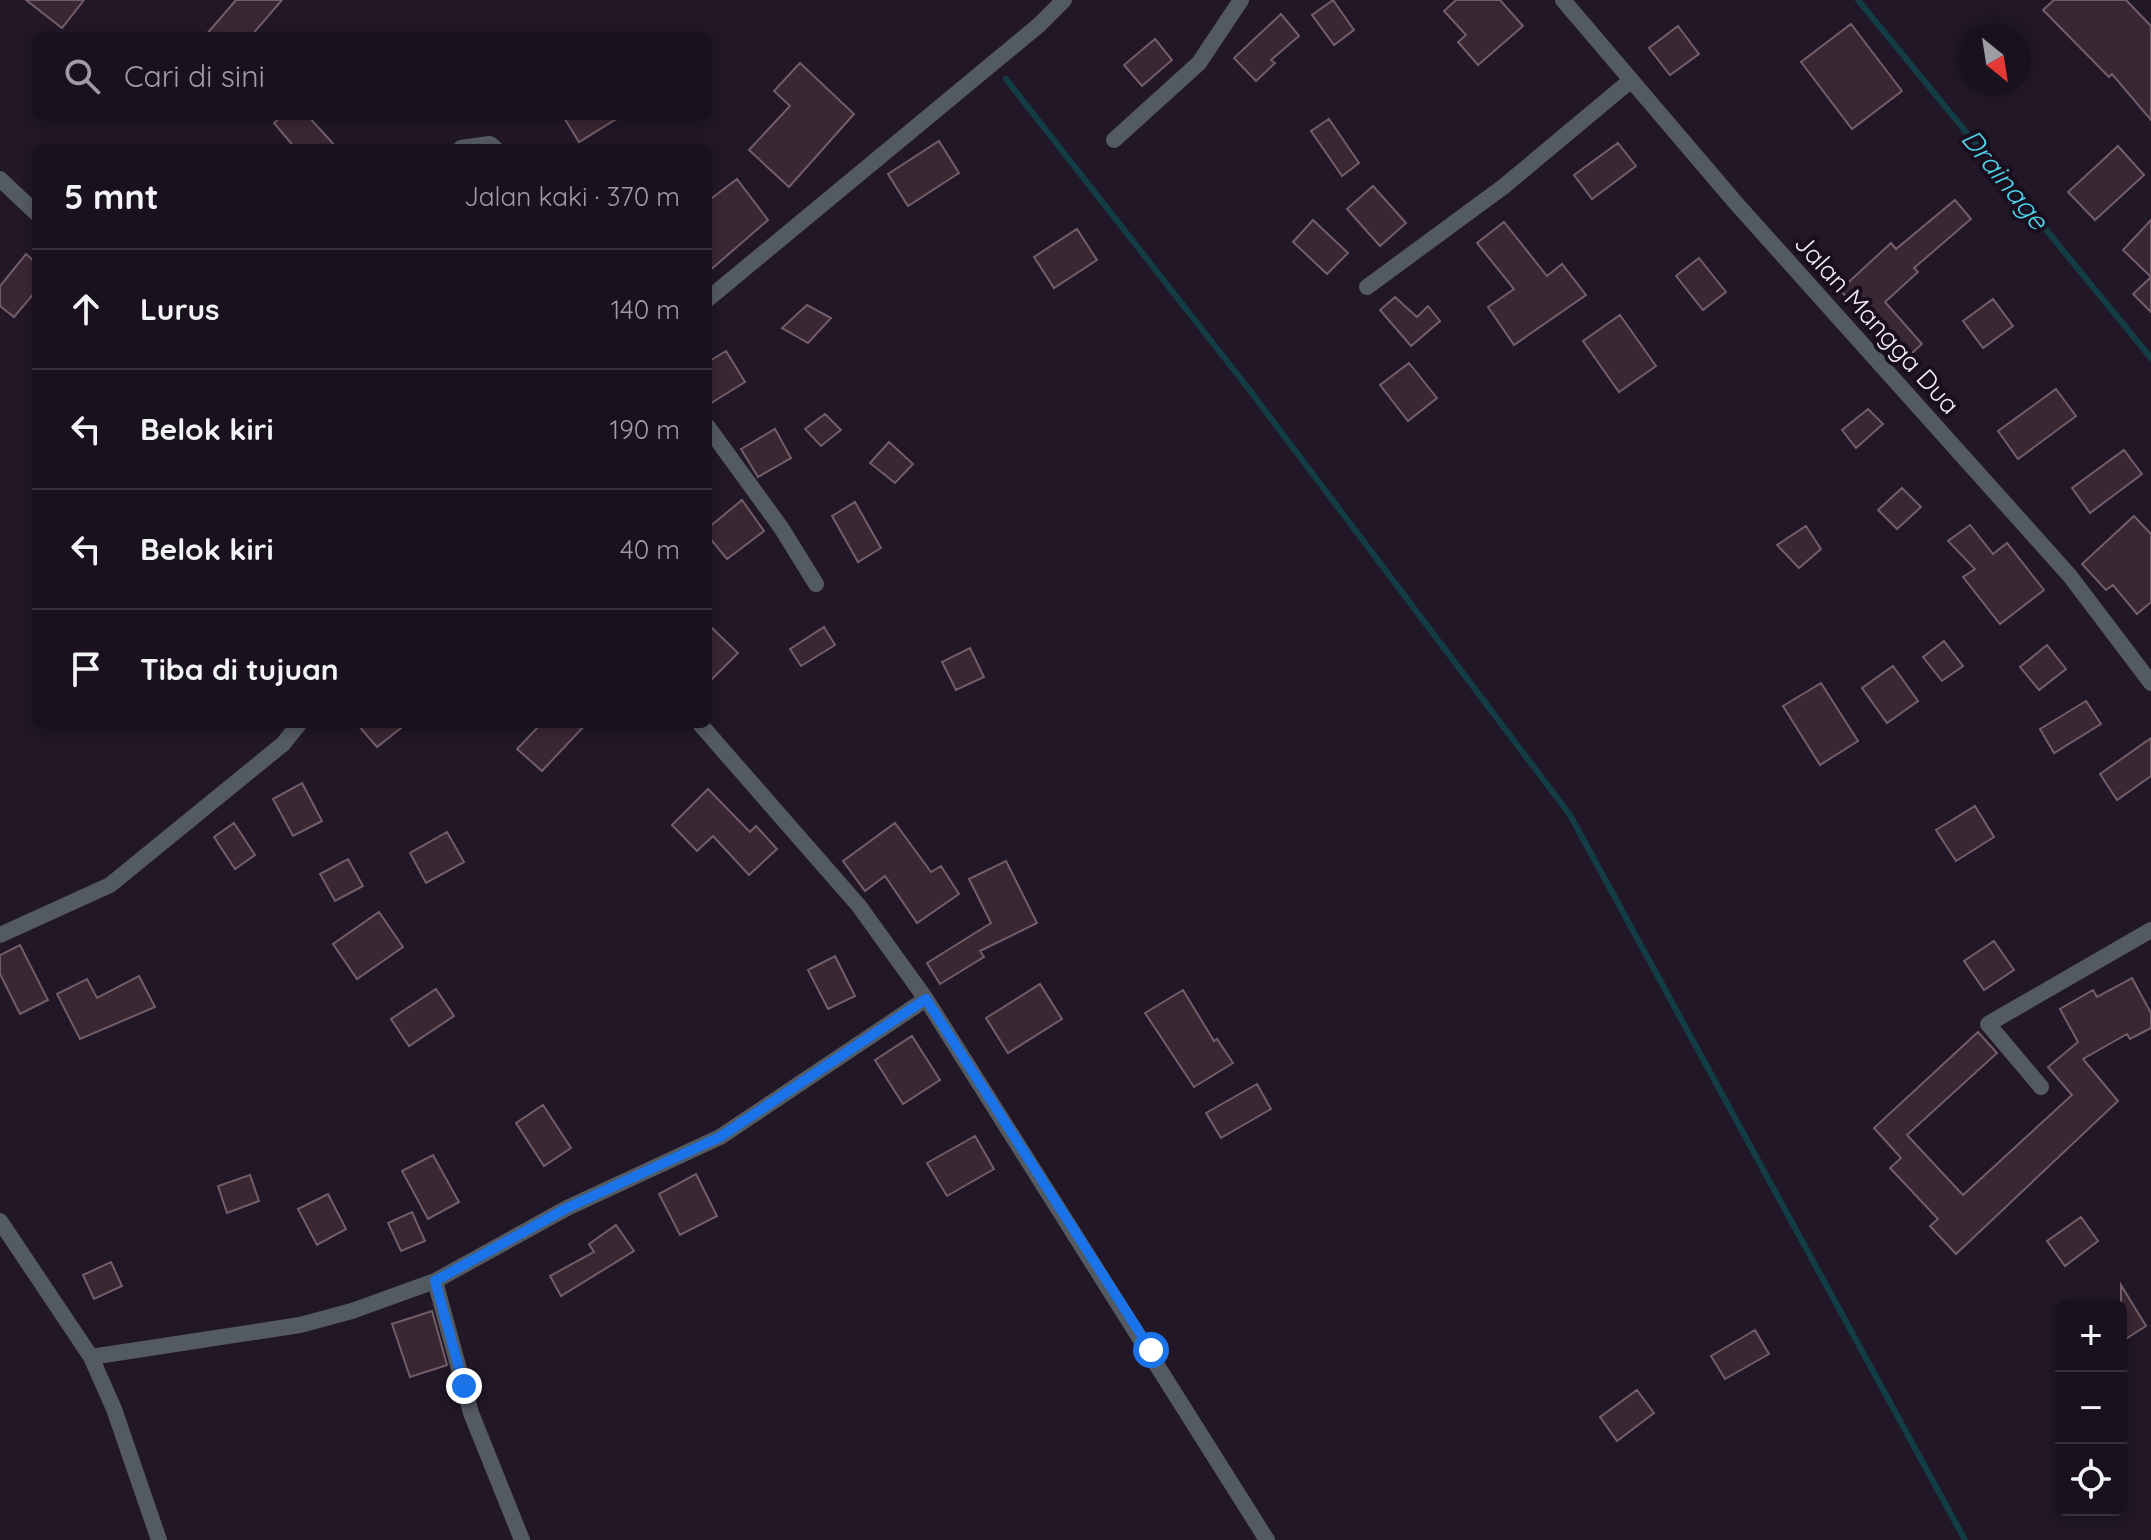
<!DOCTYPE html>
<html lang="id">
<meta charset="utf-8">
<style>
body{margin:0;font-family:Quicksand,sans-serif;background:#261f2a;color:#f1f3f6}
.controls{position:absolute;right:24px;bottom:24px;display:grid;overflow:hidden;border-radius:12px;box-shadow:0 4px 12px #0003}
.controls button{width:72px;height:72px;display:grid;place-items:center;padding:0;border:0;border-bottom:2px solid #37313b;background:#19111d;color:#f1f3f6;font:40px sans-serif}
.compass{position:absolute;left:1959px;top:24px;width:72px;height:72px;border-radius:50%;background:#19111d;box-shadow:0 4px 12px #0003;rotate:150deg}
.stop{position:absolute;width:24px;height:24px;margin:-18px;border:6px solid #1a73e8;border-radius:50%;background:#fff}
.stop.end{background:#1a73e8;border-color:#fff;box-shadow:0 2px 8px #0008}
.list{margin:0;padding:0;list-style:none}
h2{display:flex;justify-content:space-between;align-items:center;height:104px;margin:0;padding:0 32px;font-size:34px}
h2 small{font-size:26px;font-weight:400;color:#9f9da4}
.list li{display:grid;grid-template-columns:52px 1fr auto;gap:24px;align-items:center;box-sizing:border-box;height:120px;padding:0 32px;border-top:2px solid #37313b}
.list b{display:block;font-size:30px;white-space:nowrap}
.list em{font-size:26px;font-style:normal;color:#9f9da4}
.icon{flex:none;width:44px;height:44px;fill:none;stroke:currentColor;stroke-width:2;stroke-linecap:round;stroke-linejoin:round}
.map{position:relative;flex:none;width:2151px;height:1540px;overflow:hidden}
.search{position:absolute;background:#19111d;box-shadow:0 4px 12px #0003;left:32px;top:32px;width:680px;height:88px;display:flex;align-items:center;gap:20px;box-sizing:border-box;padding:0 28px;border-radius:12px;color:#9f9da4;font-size:30px}
.panel{position:absolute;background:#19111d;box-shadow:0 4px 12px #0003;left:32px;top:144px;width:680px;height:584px;border-radius:12px}
.map>svg:first-child{display:block}
.lines{fill:none;stroke-linecap:round;stroke-linejoin:round}
.stream{stroke:#133d44;stroke-width:6}
.building{fill:#392731;stroke:#725d69;stroke-width:2}
.minor{stroke:#545a62;stroke-width:16}
.route{stroke:#1a73e8;stroke-width:10}
.labels{text-anchor:middle;stroke-width:8;stroke-linejoin:round;paint-order:stroke}
.street-label{font-size:26px;fill:#f5eef9;stroke:#180e1d}
.water-label{font-size:28px;font-style:italic;fill:#4dd6eb;stroke:#180e1d}
</style>
<div class="map">
<svg width="2151" height="1540" viewBox="0 0 2151 1540">
<rect width="100%" height="100%" fill="#211727"/>
<g class="lines">
<path class="stream" d="M1858,0L2151,358
M1006,79L1248,388L1570,815L1965,1540"/>
</g>
<path class="building" d="M26,0H84L62,28Z
M236,0H282L251,36H205Z
M1333,0L1354,30L1334,45L1312,15Z
M1456,0H1500L1523,26L1478,65L1458,42L1466,35L1444,11Z
M2054,0H2126L2151,26V120L2112,74L2109,77L2043,10Z
M1281,14L1299,36L1271,60L1275,63L1256,81L1234,58Z
M1851,24L1902,91L1852,129L1801,62Z
M1678,26L1699,54L1670,75L1649,48Z
M1155,39L1172,60L1142,86L1124,65Z
M800,63L854,114L789,187L749,150L790,106L774,91Z
M282,116H308L337,148H295L274,123Z
M563,116H621L579,142Z
M1329,119L1359,163L1342,176L1311,131Z
M939,141L959,173L908,206L888,174Z
M1618,143L1636,166L1592,199L1574,175Z
M2118,146L2144,175L2095,220L2068,192Z
M737,179L768,220L708,272V201Z
M1373,186L1406,223L1380,246L1347,209Z
M1955,200L1971,219L1914,268L1918,272L1885,302L1922,344L1899,365L1873,335L1878,331L1840,290L1891,243L1896,249Z
M1313,220L1348,253L1327,274L1293,242Z
M2151,220V312L2133,294L2151,277L2123,250Z
M1504,222L1547,276L1562,264L1586,295L1514,345L1488,307L1514,289L1477,243Z
M1077,229L1097,260L1054,288L1034,257Z
M26,254L36,263V291L14,317L0,306V286Z
M1699,258L1726,292L1703,310L1676,276Z
M1395,297L1417,317L1428,306L1440,321L1411,346L1380,310Z
M1993,299L2013,326L1983,348L1963,321Z
M807,305L831,318L808,343L782,328Z
M1620,315L1656,366L1619,392L1583,341Z
M726,351L745,382L708,405V362Z
M1409,363L1437,398L1408,421L1380,385Z
M2056,389L2076,416L2018,459L1998,431Z
M1868,409L1883,424L1856,448L1842,430Z
M825,414L841,430L821,446L805,429Z
M775,429L791,458L758,477L741,449Z
M889,442L913,464L895,483L870,463Z
M2124,450L2142,474L2090,513L2072,488Z
M1902,488L1921,507L1897,529L1878,510Z
M742,500L764,531L727,559L708,536V528Z
M855,502L881,548L858,562L832,516Z
M2134,516L2151,534V602L2137,614L2113,585L2106,590L2082,564Z
M1970,525L1993,554L2007,543L2044,590L2000,624L1963,577L1975,569L1948,541Z
M1806,526L1821,549L1799,568L1777,545Z
M708,624L738,653L708,683Z
M824,627L835,645L801,666L790,649Z
M1944,641L1963,666L1942,681L1923,657Z
M2047,645L2066,669L2039,690L2020,667Z
M970,648L984,677L956,690L942,662Z
M1893,666L1918,701L1887,723L1862,688Z
M1821,683L1858,741L1820,765L1783,706Z
M2086,701L2101,724L2054,753L2040,729Z
M357,724H406L377,747Z
M541,724H586L542,771L517,749Z
M2151,738V776L2117,800L2100,774Z
M302,783L322,821L293,836L273,799Z
M708,789L750,832L756,826L777,849L749,875L713,836L697,851L672,825Z
M1975,806L1994,837L1956,861L1936,830Z
M234,823L255,855L235,869L214,837Z
M895,823L931,872L941,866L959,894L917,923L885,876L865,891L843,861Z
M447,832L464,862L426,883L410,853Z
M348,859L363,886L335,901L320,874Z
M1006,861L1037,923L980,951L984,957L940,984L927,963L991,923L969,879Z
M379,912L403,947L357,979L333,944Z
M1994,941L2014,970L1984,990L1964,961Z
M20,945L48,1000L20,1014L0,974V955Z
M835,956L855,996L828,1009L808,970Z
M139,976L155,1007L80,1039L57,994L87,979L97,998Z
M2132,978L2151,1013V1028L2130,1039L2127,1034L2083,1059L2118,1101L1956,1254L1930,1226L1938,1219L1890,1168L1901,1158L1874,1128L1978,1032L1997,1053L1907,1135L1963,1195L2072,1095L2048,1067L2078,1042L2060,1009L2093,990L2097,997Z
M1040,984L1062,1019L1008,1053L986,1018Z
M436,989L454,1016L409,1046L391,1019Z
M1183,990L1214,1041L1217,1039L1233,1063L1194,1087L1145,1013Z
M912,1036L940,1080L903,1104L875,1060Z
M1257,1084L1271,1109L1221,1138L1206,1113Z
M543,1105L571,1148L544,1166L516,1123Z
M975,1136L994,1169L947,1196L927,1163Z
M433,1155L459,1202L428,1219L402,1171Z
M696,1174L717,1216L680,1235L659,1194Z
M250,1175L259,1201L227,1213L218,1186Z
M328,1194L346,1229L317,1245L298,1209Z
M412,1212L425,1241L401,1251L388,1223Z
M2081,1217L2098,1241L2065,1266L2047,1241Z
M616,1225L634,1251L561,1296L550,1276L594,1252L589,1244Z
M111,1262L122,1286L94,1299L83,1275Z
M2121,1285L2146,1326L2121,1342Z
M432,1311L447,1365L410,1377L392,1324Z
M1755,1330L1769,1354L1725,1379L1711,1356Z
M1637,1390L1654,1413L1617,1441L1600,1417Z"/>
<g class="lines">
<path class="minor" d="M1563,0L1735,202L2070,576L2151,683
M1114,140L1199,63L1241,0
M461,148L490,144L495,148
M0,179L36,213
M1367,287L1503,187L1630,81
M708,299L1039,25L1064,0
M708,427L782,529L816,584
M700,724L859,906L926,999L1267,1540
M0,935L110,885L283,744L299,724
M2041,1087L1988,1024L2151,930
M0,1221L91,1357L114,1409L159,1540
M435,1281L471,1413L522,1540
M91,1357L300,1325L352,1311L435,1281L567,1208L720,1137L926,999"/>
</g>
<g class="lines">
<path class="route" d="M464,1386L435,1281L567,1208L720,1137L926,999L1151,1350"/>
</g>
<g class="labels">
<g class="street-label">
<text transform="translate(1877 324) rotate(48)" y="9">Jalan Mangga Dua</text>
</g>
<g class="water-label">
<text transform="translate(2005 179) rotate(51)" y="10">Drainage</text>
</g>
</g>
</svg>
<div class="controls">
<button>+</button>
<button>−</button>
<button><svg class="icon" aria-label="locate" viewBox="0 0 24 24"><circle cx="12" cy="12" r="6"/><path d="M12 2v4M12 18v4M2 12h4M18 12h4"/></svg></button>
</div>
<svg class="compass" viewBox="-18 -18 36 36"><path d="M0-13l5 13h-10z" fill="#e53935"/><path d="M0 13l5-13h-10z" fill="#9f9da4"/></svg>
<div class="stop" style="left:1151px;top:1350px"></div>
<div class="stop end" style="left:464px;top:1386px"></div>
<div class="search"><svg class="icon" aria-label="search" viewBox="0 0 24 24"><circle cx="10" cy="10" r="6"/><path d="M15 15l6 6"/></svg>Cari di sini</div>
<section class="panel">
<h2>5 mnt<small>Jalan kaki · 370 m</small></h2>
<ul class="list">
<li><svg class="icon" aria-label="ahead" viewBox="0 0 24 24"><path d="M12 20V5M6 11l6-6 6 6"/></svg><div><b>Lurus</b></div><em>140 m</em></li>
<li><svg class="icon" aria-label="left" viewBox="0 0 24 24"><path d="M17 20v-9H6M10 6l-5 5 5 5"/></svg><div><b>Belok kiri</b></div><em>190 m</em></li>
<li><svg class="icon" aria-label="left" viewBox="0 0 24 24"><path d="M17 20v-9H6M10 6l-5 5 5 5"/></svg><div><b>Belok kiri</b></div><em>40 m</em></li>
<li><svg class="icon" aria-label="arrive" viewBox="0 0 24 24"><path d="M6 21V4h12l-3 4 3 4H6"/></svg><div><b>Tiba di tujuan</b></div></li>
</ul>
</section>
</div>
